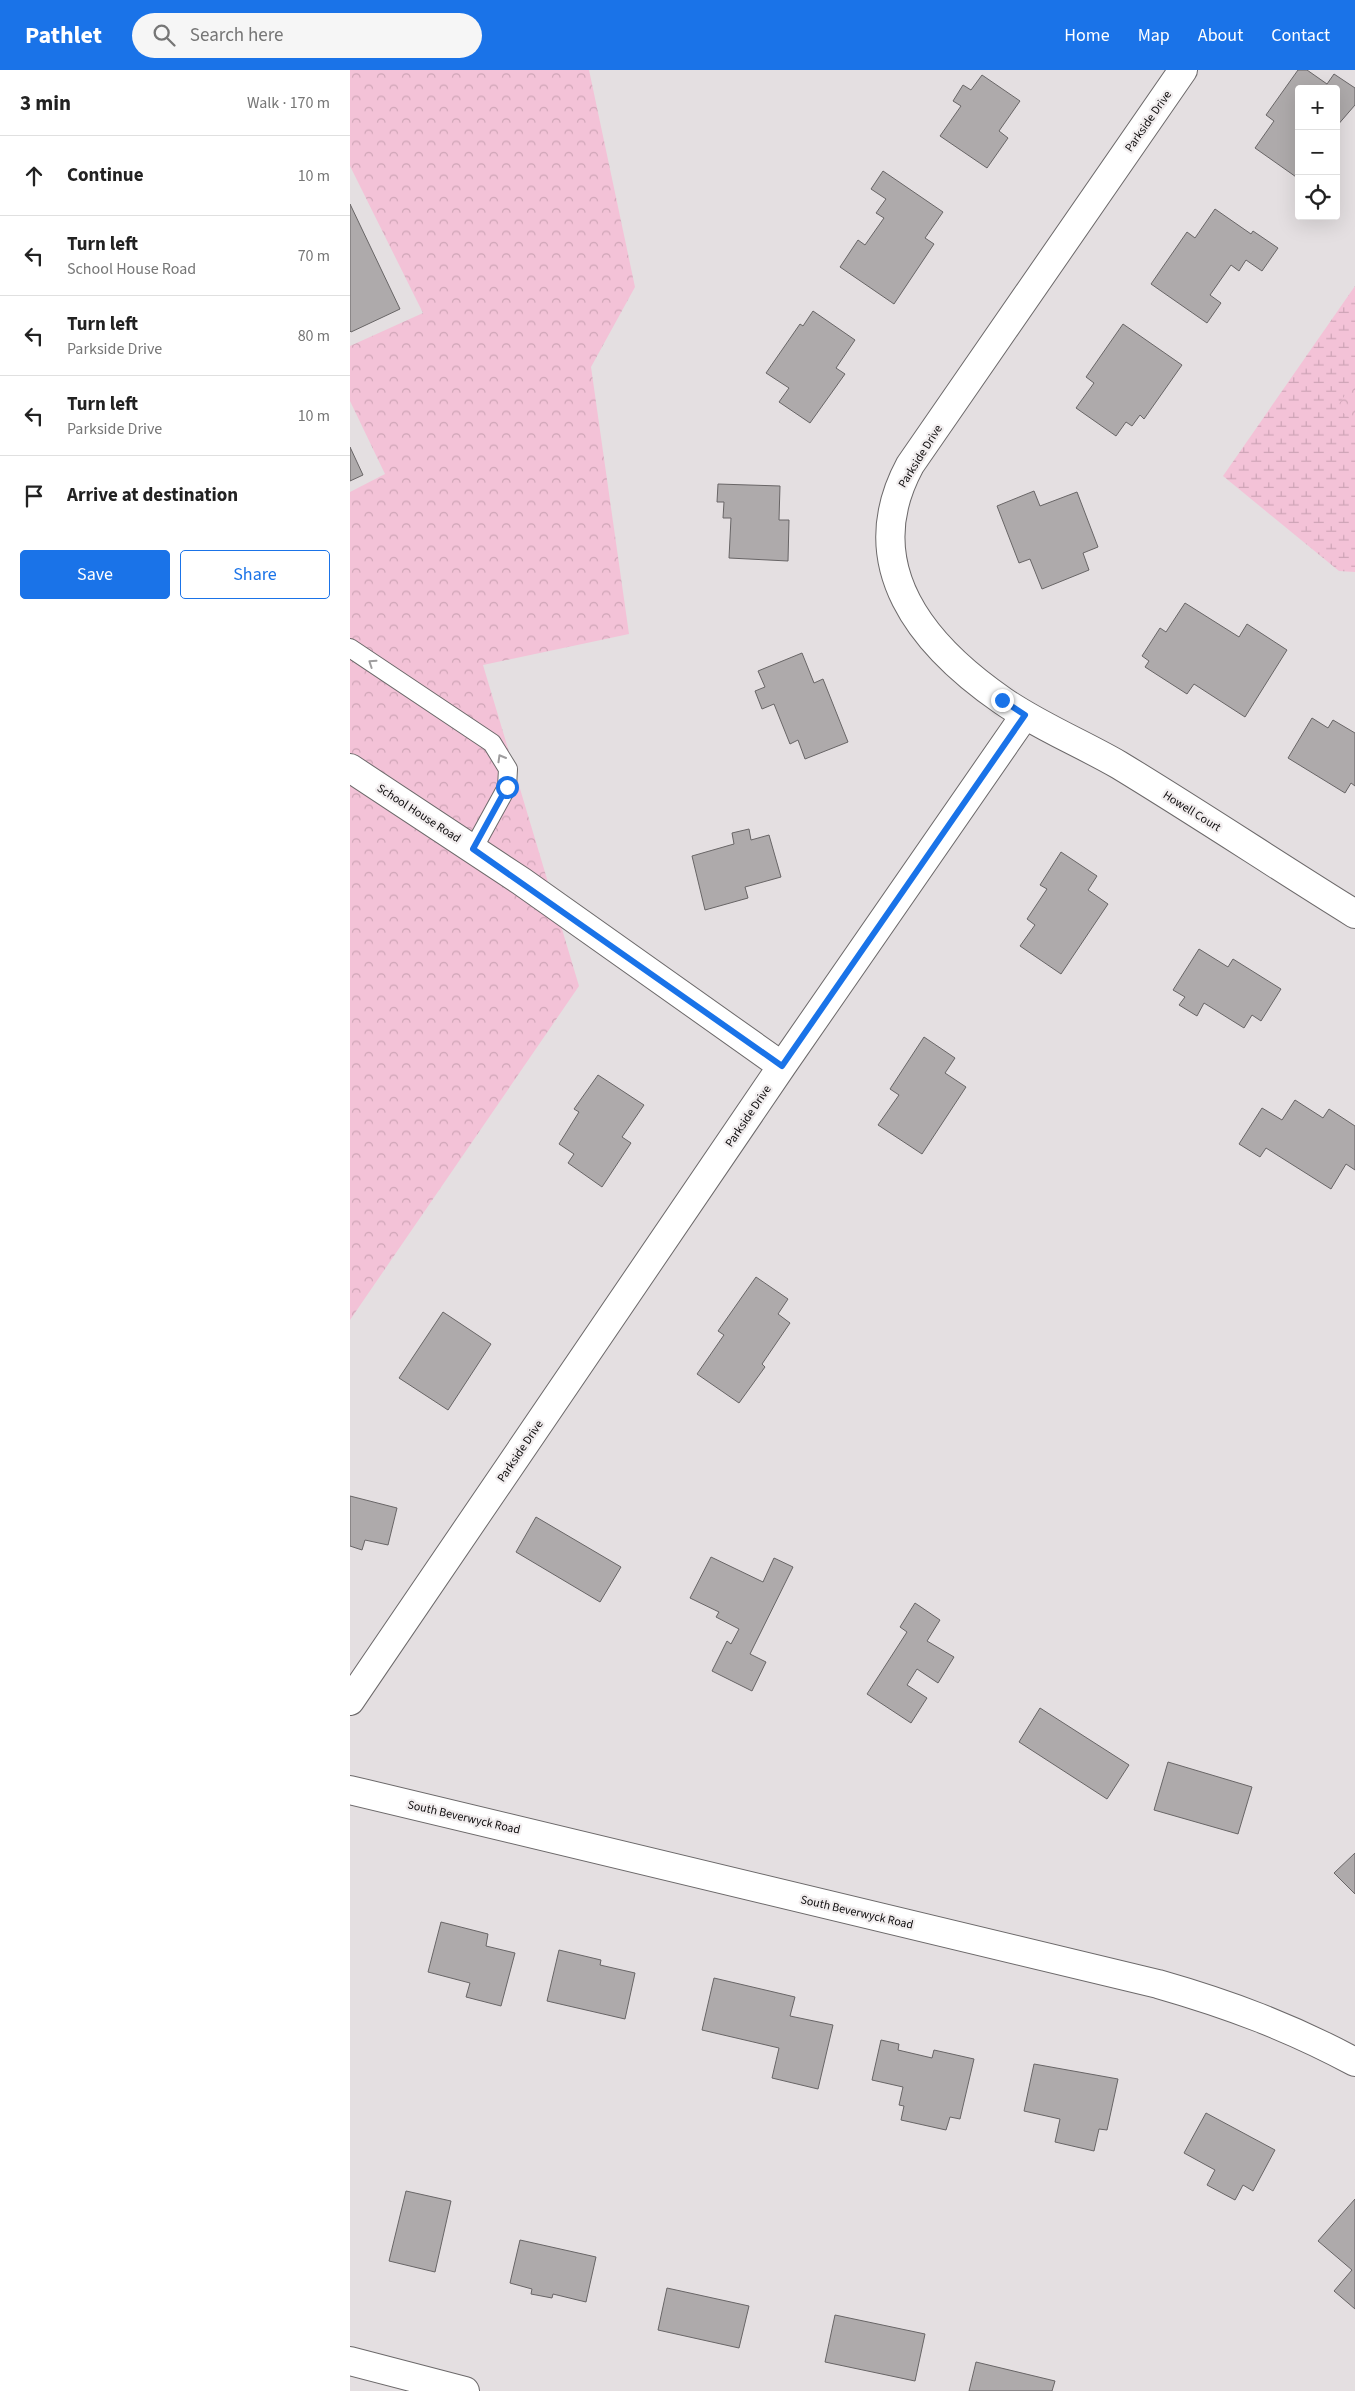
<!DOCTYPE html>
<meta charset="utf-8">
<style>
body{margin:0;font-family:"Source Sans 3",sans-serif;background:#f6f6f6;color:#222}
.controls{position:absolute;right:15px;top:15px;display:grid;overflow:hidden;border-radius:5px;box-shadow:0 5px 20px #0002}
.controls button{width:45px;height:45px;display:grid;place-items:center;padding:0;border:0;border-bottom:1px solid #e0e0e0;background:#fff;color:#222;font:25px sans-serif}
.stop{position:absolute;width:15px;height:15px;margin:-11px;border:4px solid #1a73e8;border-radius:50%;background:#fff}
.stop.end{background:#1a73e8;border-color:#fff;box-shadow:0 1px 5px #0008}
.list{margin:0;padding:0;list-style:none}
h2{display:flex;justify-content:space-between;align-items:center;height:65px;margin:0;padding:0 20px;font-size:21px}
h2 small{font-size:16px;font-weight:400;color:#767676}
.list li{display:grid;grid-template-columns:32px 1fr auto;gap:15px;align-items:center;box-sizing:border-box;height:80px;padding:0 20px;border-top:1px solid #e0e0e0}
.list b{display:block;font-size:19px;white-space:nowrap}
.list p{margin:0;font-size:16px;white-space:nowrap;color:#767676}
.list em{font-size:16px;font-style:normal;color:#767676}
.actions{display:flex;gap:10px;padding:15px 20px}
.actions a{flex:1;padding:11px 0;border:1px solid #1a73e8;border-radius:5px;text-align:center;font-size:18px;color:#1a73e8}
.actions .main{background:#1a73e8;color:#fff}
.icon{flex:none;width:28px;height:28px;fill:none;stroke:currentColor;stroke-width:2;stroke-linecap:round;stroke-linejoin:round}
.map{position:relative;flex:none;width:1005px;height:2321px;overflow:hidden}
header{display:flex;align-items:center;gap:30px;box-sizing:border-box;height:70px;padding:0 25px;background:#1a73e8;color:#fff}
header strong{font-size:24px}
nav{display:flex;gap:28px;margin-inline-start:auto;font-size:18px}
.search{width:350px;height:45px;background:#f6f6f6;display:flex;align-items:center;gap:12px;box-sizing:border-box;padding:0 18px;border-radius:28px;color:#767676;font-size:19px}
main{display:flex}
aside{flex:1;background:#fff}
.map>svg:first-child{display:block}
.wetland{fill:url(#wetland-marsh)}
.park{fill:url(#park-crowns)}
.building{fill:#aeaaab;stroke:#686566}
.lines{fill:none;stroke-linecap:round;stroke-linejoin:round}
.lane-casing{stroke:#6c696a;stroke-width:20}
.street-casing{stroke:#6c696a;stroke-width:30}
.secondary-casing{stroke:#6c696a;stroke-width:30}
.lane{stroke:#fff;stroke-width:18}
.street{stroke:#fff;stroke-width:28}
.secondary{stroke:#fff;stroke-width:28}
.oneway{stroke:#9e9d9e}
.route{stroke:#1a73e8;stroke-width:6}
.labels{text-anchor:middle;stroke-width:4.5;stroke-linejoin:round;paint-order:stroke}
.street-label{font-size:12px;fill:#0d0b0c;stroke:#f1edee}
</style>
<header>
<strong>Pathlet</strong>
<div class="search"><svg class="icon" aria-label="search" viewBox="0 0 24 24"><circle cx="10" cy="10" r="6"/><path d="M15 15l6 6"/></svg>Search here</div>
<nav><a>Home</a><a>Map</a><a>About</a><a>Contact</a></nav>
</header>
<main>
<aside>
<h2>3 min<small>Walk · 170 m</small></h2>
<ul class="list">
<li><svg class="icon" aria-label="ahead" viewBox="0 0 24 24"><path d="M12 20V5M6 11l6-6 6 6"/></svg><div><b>Continue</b></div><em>10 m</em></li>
<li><svg class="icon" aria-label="left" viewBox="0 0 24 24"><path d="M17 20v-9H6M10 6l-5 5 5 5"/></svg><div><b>Turn left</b><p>School House Road</p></div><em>70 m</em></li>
<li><svg class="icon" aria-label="left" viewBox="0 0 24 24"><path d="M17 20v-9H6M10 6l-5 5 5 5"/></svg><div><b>Turn left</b><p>Parkside Drive</p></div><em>80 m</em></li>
<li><svg class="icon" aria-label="left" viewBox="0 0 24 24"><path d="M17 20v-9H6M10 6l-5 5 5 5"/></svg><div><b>Turn left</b><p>Parkside Drive</p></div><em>10 m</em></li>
<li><svg class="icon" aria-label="arrive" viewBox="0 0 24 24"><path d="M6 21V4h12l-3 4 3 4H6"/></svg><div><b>Arrive at destination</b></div></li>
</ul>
<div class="actions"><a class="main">Save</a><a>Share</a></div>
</aside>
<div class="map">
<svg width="1005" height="2321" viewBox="0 0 1005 2321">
<defs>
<pattern id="wetland-marsh" width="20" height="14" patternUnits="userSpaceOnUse" patternTransform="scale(1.25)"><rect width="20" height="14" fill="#f3c2d7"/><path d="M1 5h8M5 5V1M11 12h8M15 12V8" fill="none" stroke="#cfa5b7"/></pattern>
<pattern id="park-crowns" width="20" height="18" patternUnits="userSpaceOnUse" patternTransform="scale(1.25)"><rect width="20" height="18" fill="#f3c2d7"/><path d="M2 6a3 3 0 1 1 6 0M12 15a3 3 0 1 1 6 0" fill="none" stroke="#cfa5b7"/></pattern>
</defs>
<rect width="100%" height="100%" fill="#e4dfe1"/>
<path class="wetland" d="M1005,216V502L989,501L873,406Z"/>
<path class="park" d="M0,0H239L285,217L241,297L279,564L133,595L229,916L0,1250V422L35,404L0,331V276L73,243L0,96Z
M1005,311V351L986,338Z"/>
<path class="building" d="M948,0H957L977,14L984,4L1005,18V35L986,57V19H949V109L905,78L924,51L916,45Z
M632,5L670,31L649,61L658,68L637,98L590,66L611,36L603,31L613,15L621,20Z
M533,101L593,142L575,168L584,174L544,234L490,197L508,170L515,175L534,148L526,143L536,129L521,119Z
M0,134L50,239L1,262L0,261Z
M865,139L901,164L903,161L928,178L912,201L896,190L889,201L881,195L860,225L871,233L857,253L801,214L837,162L845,168Z
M463,241L505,270L486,298L495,304L460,353L429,332L439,318L416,303L450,254L453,256Z
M773,254L832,295L794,349L790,345L782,356L776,352L766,366L726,338L744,313L736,307Z
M0,377L13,405L0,411Z
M368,414L430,416L429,450H439L438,491L379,488L381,448H373L374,432H367Z
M684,421L690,436L727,422L748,477L733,483L739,500L692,519L680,489L669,493L647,436Z
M835,533L889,567L897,554L937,580L895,647L844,614L837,624L795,597L799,591L792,586L810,558L816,562Z
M452,583L464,613L473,609L498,672L455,689L448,670L440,674L424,634L412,639L405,621L415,617L408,601Z
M962,648L978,658L983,650L1005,663V716L1001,713L995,723L938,688Z
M399,759L401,770L419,765L431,807L395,817L398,828L355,840L342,786L384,774L382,763Z
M711,782L747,806L738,820L758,834L711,904L670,876L685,855L677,849L697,819L690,815Z
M849,879L878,897L883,889L931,919L911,951L902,945L894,958L854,933L847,946L829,935L835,927L823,920Z
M574,967L605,988L595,1003L616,1017L572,1084L528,1055L549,1025L540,1019Z
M248,1005L294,1035L272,1067L281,1073L252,1117L218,1093L224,1084L209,1074L229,1042L224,1039Z
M945,1030L973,1048L979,1039L1005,1056V1100L996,1094L981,1119L916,1078L910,1087L889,1074L912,1038L932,1050Z
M406,1207L438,1229L428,1244L440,1253L412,1294L415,1297L389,1333L347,1304L374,1265L368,1261Z
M93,1242L141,1274L98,1340L49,1308Z
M0,1426L47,1438L38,1475L15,1470L12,1480L0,1476Z
M186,1447L271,1497L250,1532L166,1482Z
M361,1487L413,1512L424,1488L443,1497L400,1584L416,1592L402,1621L362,1601L377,1571L381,1574L389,1559L366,1547L369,1542L340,1528Z
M565,1533L590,1550L577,1571L604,1587L588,1613L567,1599L557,1615L577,1628L561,1653L517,1624L557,1562L550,1557Z
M690,1638L779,1695L757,1729L669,1672Z
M818,1692L902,1717L888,1764L804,1740Z
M1005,1783V1824L984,1803Z
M91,1852L138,1864L136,1876L165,1883L151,1936L116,1927L120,1913L78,1902Z
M209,1880L251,1890L250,1895L285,1903L275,1949L197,1931Z
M364,1908L445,1927L440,1946L483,1955L468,2019L422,2008L429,1978L352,1960Z
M531,1970L549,1974L548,1980L582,1988L584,1980L624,1989L610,2049L600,2047L596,2060L551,2050L554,2036L549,2035L553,2017L522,2010Z
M684,1994L768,2009L757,2060L749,2059L744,2081L705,2072L710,2049L674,2041Z
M856,2043L925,2080L903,2121L893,2115L885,2130L857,2115L865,2100L834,2083Z
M56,2121L101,2131L85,2202L39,2191Z
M1005,2129V2239L984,2221L1002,2200L968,2171Z
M170,2170L246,2187L236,2232L203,2224L202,2228L181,2224L182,2219L160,2213Z
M317,2218L399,2236L389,2278L308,2260Z
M485,2245L575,2264L565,2311L475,2292Z
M626,2292L705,2311L702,2321H619Z"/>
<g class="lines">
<g class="lane-casing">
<path id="lane" d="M0,578L142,673L158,699L157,717L123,779"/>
</g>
<g class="street-casing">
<path id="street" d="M833,0L560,395C506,495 572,575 653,631C689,656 731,673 769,695C848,743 926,795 1005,844
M0,698L171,811L432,996
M0,1631L432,996L675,645
M0,2291L115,2321"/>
</g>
<g class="secondary-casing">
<path id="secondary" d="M0,1720L808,1914C878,1934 940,1957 1005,1992"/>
</g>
<use href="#lane" class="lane"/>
<use href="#street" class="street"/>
<use href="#secondary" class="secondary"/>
</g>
<defs><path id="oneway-chevron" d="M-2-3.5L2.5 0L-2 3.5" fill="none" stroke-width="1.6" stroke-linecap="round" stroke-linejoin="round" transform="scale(1.25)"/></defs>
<g class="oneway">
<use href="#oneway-chevron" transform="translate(22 593) rotate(-146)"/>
<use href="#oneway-chevron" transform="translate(151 688) rotate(-120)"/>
</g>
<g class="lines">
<path class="route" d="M157,717L123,779L432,996L675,645L652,630"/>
</g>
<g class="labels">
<g class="street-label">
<text transform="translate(798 51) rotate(-55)" y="4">Parkside Drive</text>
<text transform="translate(570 386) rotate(-58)" y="4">Parkside Drive</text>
<text transform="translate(842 741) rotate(32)" y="4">Howell Court</text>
<text transform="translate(69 743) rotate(33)" y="4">School House Road</text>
<text transform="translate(398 1046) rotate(-56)" y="4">Parkside Drive</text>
<text transform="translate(170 1381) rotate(-56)" y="4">Parkside Drive</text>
<text transform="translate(114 1747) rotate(13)" y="4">South Beverwyck Road</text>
<text transform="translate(507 1842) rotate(13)" y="4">South Beverwyck Road</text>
</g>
</g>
</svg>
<div class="controls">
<button>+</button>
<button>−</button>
<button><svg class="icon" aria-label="locate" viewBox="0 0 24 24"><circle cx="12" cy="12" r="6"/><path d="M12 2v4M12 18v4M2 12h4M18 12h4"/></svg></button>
</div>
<div class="stop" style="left:157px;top:717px"></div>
<div class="stop end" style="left:652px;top:630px"></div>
</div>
</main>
